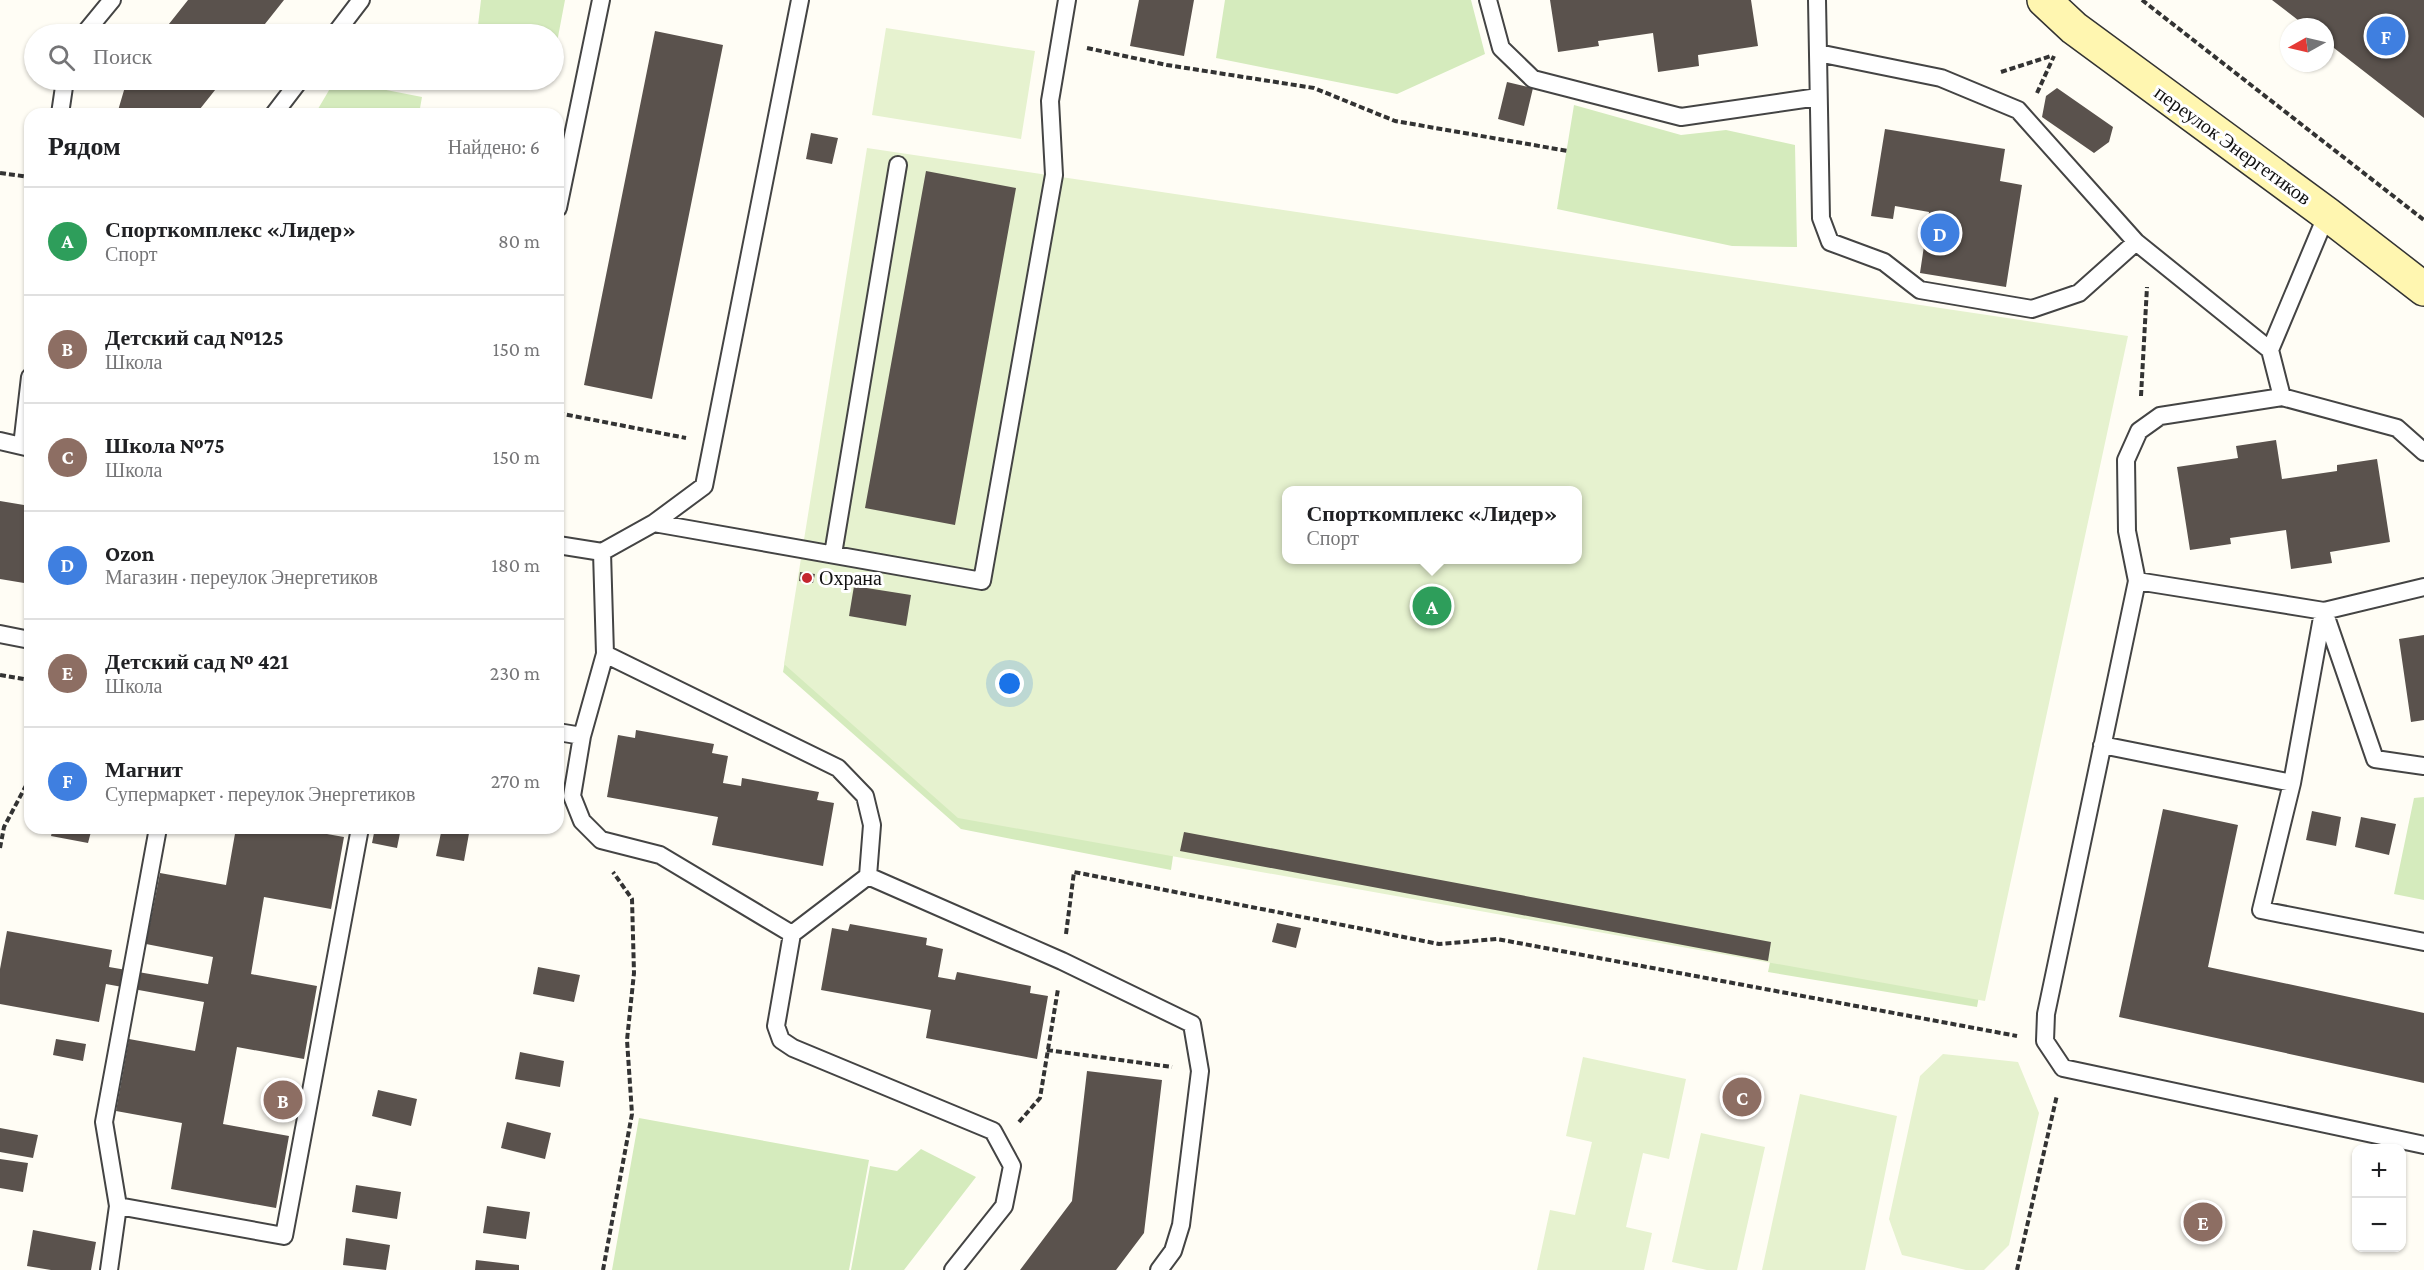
<!DOCTYPE html>
<html lang="ru">
<meta charset="utf-8">
<style>
body{margin:0;font-family:"Crimson Pro",serif;background:#f6f6f6;color:#202124}
.controls{position:absolute;right:18px;bottom:18px;display:grid;overflow:hidden;border-radius:12px;box-shadow:0 2px 4px #0004}
.controls button{width:54px;height:54px;display:grid;place-items:center;padding:0;border:0;border-bottom:2px solid #e0e0e0;background:#fff;color:#202124;font:30px sans-serif}
.compass{position:absolute;left:2280px;top:18px;width:54px;height:54px;border-radius:50%;background:#fff;box-shadow:0 2px 4px #0004;rotate:262deg}
.you{position:absolute;left:1010px;top:684px;width:21px;height:21px;margin:-15px;border:4px solid #fff;border-radius:50%;background:#1a73e8;box-shadow:0 0 0 9px #1a73e833}
.badge{display:grid;place-items:center;width:39px;height:39px;border-radius:50%;background:#c4262e;color:#fff;font-size:20px;font-weight:700}
.pin{position:absolute;translate:-50% -50%;border:3px solid #fff;box-shadow:0 2px 6px #0006}
.popup{position:absolute;left:1282px;top:486px;width:300px;height:78px;box-sizing:border-box;display:grid;place-content:center;border-radius:12px;background:#fff;filter:drop-shadow(0 2px 4px #0005);font-size:20px;white-space:nowrap;color:#757577}
.popup b{font-size:22px;color:#202124}
.popup::after{content:'';position:absolute;left:50%;top:100%;margin-left:-12px;border:12px solid transparent;border-top-color:#fff}
.list{margin:0;padding:0;list-style:none}
h2{display:flex;justify-content:space-between;align-items:center;height:78px;margin:0;padding:0 24px;font-size:26px}
h2 small{font-size:20px;font-weight:400;color:#757577}
.list li{display:grid;grid-template-columns:39px 1fr auto;gap:18px;align-items:center;box-sizing:border-box;height:108px;padding:0 24px;border-top:2px solid #e0e0e0}
.list b{display:block;font-size:22px;white-space:nowrap}
.list p{margin:0;font-size:20px;white-space:nowrap;color:#757577}
.list em{font-size:20px;font-style:normal;color:#757577}
.icon{flex:none;width:33px;height:33px;fill:none;stroke:currentColor;stroke-width:2;stroke-linecap:round;stroke-linejoin:round}
.map{position:relative;flex:none;width:2424px;height:1270px;overflow:hidden}
.search{position:absolute;background:#fff;box-shadow:0 2px 4px #0004;left:24px;top:24px;width:540px;height:66px;display:flex;align-items:center;gap:15px;box-sizing:border-box;padding:0 21px;border-radius:33px;color:#757577;font-size:22px}
.panel{position:absolute;background:#fff;box-shadow:0 2px 4px #0004;left:24px;top:108px;width:540px;height:726px;border-radius:18px}
.map>svg:first-child{display:block}
.green{fill:#d5ebbd}
.pitch{fill:#e6f2cf;fill-rule:evenodd}
.building{fill:#5a524d}
.lines{fill:none;stroke-linecap:round;stroke-linejoin:round}
.lane-casing{stroke:#444;stroke-width:20}
.secondary-casing{stroke:#333;stroke-width:36}
.path{stroke:#333;stroke-width:4;stroke-dasharray:6 3;stroke-linecap:butt}
.lane{stroke:#fff;stroke-width:16}
.secondary{stroke:#fff6b0;stroke-width:33}
.poi-dot{fill:#c4262e;stroke:#fff;stroke-width:2}
.labels{text-anchor:middle;stroke-width:6;stroke-linejoin:round;paint-order:stroke}
.street-label{font-size:20px;fill:#111;stroke:#fff}
.poi-label{font-size:20px;fill:#111;stroke:#fff;text-anchor:start}
</style>
<div class="map">
<svg width="2424" height="1270" viewBox="0 0 2424 1270">
<rect width="100%" height="100%" fill="#fffdf5"/>
<path class="green" d="M481,0H565L554,58V34H477Z
M1225,0H1471L1485,54L1397,94L1216,58Z
M335,80L422,97L419,114H315Z
M1574,105L1681,135L1726,130L1795,145L1797,247L1732,246L1557,209Z
M799,583L1177,829L1171,870L961,829L783,672Z
M2424,797V900L2394,894L2414,798Z
M1774,943L1982,980L1977,1007L1768,972Z
M639,1118L869,1160L849,1270H612Z
M921,1149L976,1177L904,1270H851L870,1166L897,1171Z"/>
<path class="pitch" d="M886,28L1035,51L1021,139L872,115Z
M867,148L2128,336L1985,1001L958,818L784,664ZM1286,490H1577V560H1286Z
M1943,1054L2018,1062L2039,1113L2009,1245L1984,1270H1966L1902,1255L1889,1219L1920,1076Z
M1583,1057L1686,1079L1669,1159L1643,1153L1626,1227L1652,1233L1644,1270H1537L1550,1210L1575,1215L1592,1142L1566,1136Z
M1800,1094L1897,1116L1865,1270H1762Z
M1701,1133L1765,1147L1737,1270H1707L1672,1262Z"/>
<path class="building" d="M188,0H284L257,34H161Z
M1139,0H1194L1184,56L1130,46Z
M1550,0H1751L1758,46L1698,55L1699,66L1658,72L1653,33L1598,41L1599,46L1558,52Z
M2272,0H2424V118L2325,41V27H2307Z
M655,31L723,45L652,399L584,385Z
M127,80H223L196,114H117Z
M1507,82L1533,88L1524,126L1498,119Z
M2057,88L2113,127L2109,142L2094,153L2042,117L2046,96Z
M1885,129L2005,149L2000,181L2022,185L2006,287L1920,273L1929,212L1895,206L1893,219L1871,216Z
M811,133L838,138L832,164L806,159Z
M926,171L1016,188L955,525L865,508Z
M2276,440L2282,479L2337,471V465L2377,459L2390,542L2330,552L2332,563L2291,569L2286,530L2230,538L2231,544L2190,550L2177,467L2238,458L2236,446Z
M0,501L30,506V584L0,579Z
M800,572L815,574L813,583L799,581Z
M854,586L911,595L906,626L849,616Z
M2424,635V720L2411,722L2399,639Z
M636,730L714,744L712,753L728,756L723,783L741,786L742,778L819,792L817,800L834,803L823,866L712,845L718,817L607,797L618,735L635,738Z
M2163,809L2238,825L2208,967L2424,1013V1083L2119,1017Z
M2312,811L2341,817L2336,846L2306,840Z
M2361,817L2396,824L2389,855L2355,847Z
M53,828H92L88,843L51,836Z
M236,828H293L344,837L331,909L264,897L251,974L317,986L304,1059L237,1047L223,1124L289,1136L276,1208L171,1189L182,1123L116,1111L129,1039L195,1051L204,1002L106,984L99,1022L0,1004V969L7,931L112,950L109,967L208,984L213,957L146,944L160,873L226,885Z
M375,828H401L397,848L372,843Z
M442,828H470L464,861L436,856Z
M1184,832L1771,942L1768,961L1180,851Z
M1277,923L1301,928L1296,948L1272,942Z
M850,924L927,938L926,945L943,949L938,977L955,980L957,972L1031,986L1030,993L1048,996L1037,1059L926,1038L931,1010L821,990L832,928L848,931Z
M538,967L580,975L574,1002L533,994Z
M56,1039L86,1044L83,1061L53,1055Z
M520,1052L564,1061L560,1087L515,1079Z
M1087,1071L1162,1080L1144,1233L1116,1270H1020L1072,1201Z
M378,1090L417,1099L411,1126L372,1116Z
M507,1122L551,1133L545,1159L501,1148Z
M0,1128L38,1135L33,1158L0,1152Z
M0,1159L28,1163L23,1192L0,1188Z
M356,1185L401,1192L397,1219L352,1212Z
M487,1206L530,1212L526,1239L483,1233Z
M33,1230L96,1242L91,1270H51L27,1266Z
M346,1238L390,1245L386,1270L343,1265Z
M476,1260L519,1265V1270H475Z"/>
<g class="lines">
<g class="lane-casing">
<path id="lane" d="M1488,0L1501,48L1533,79L1681,117L1818,97
M1817,0L1821,218L1830,242L1884,262L1920,290L2032,309L2079,293L2136,242
M84,34L112,0
M335,34L361,0
M1818,53L1941,78L2018,110L2136,242L2270,350L2282,397
M60,114L65,80
M274,114L300,80
M558,208L601,0
M2270,350L2327,214
M0,441L30,448
M22,446L30,377
M2424,452L2397,428L2282,397L2160,416L2139,431L2126,460L2127,531L2137,581L2046,1014L2045,1041L2063,1068L2424,1145
M654,523L982,581L1054,175L1050,101L1067,0
M558,545L602,552L605,654L838,768L865,796L872,825L868,876L1062,961L1192,1024L1200,1071L1181,1225L1173,1251L1159,1270
M602,552L654,523L704,486L800,0
M833,554L898,165
M2137,581L2324,611L2424,587
M2324,611L2375,759L2424,766
M0,634L30,640
M558,732L582,736L572,796L582,821L601,840L660,855L792,934L776,1026L781,1040L793,1048L993,1131L1012,1166L1004,1206L953,1270
M582,736L605,654
M2102,745L2292,783L2261,910L2424,942
M2292,783L2323,612
M792,934L868,876
M118,1206L284,1236L360,828
M109,1270L118,1206L104,1122L158,828"/>
</g>
<g class="secondary-casing">
<path id="secondary" d="M2044,0L2074,28L2327,214L2424,289"/>
</g>
<path class="path" d="M2142,0L2424,220
M1087,48L1167,65L1314,88L1395,121L1568,151
M2001,72L2051,56
M2037,93L2054,56
M0,173L30,177
M2141,396L2147,287
M558,413L686,438
M0,675L30,680
M0,848L4,827L30,778
M1066,934L1074,872L1439,944L1497,939L2017,1036
M1047,1050L1172,1067
M1019,1122L1040,1098L1058,989
M603,1270L632,1114L627,1040L634,973L632,899L613,872
M2017,1270L2057,1095"/>
<use href="#lane" class="lane"/>
<use href="#secondary" class="secondary"/>
</g>
<circle class="poi-dot" cx="807" cy="578" r="6"/>
<g class="labels">
<g class="street-label">
<text transform="translate(2233 145) rotate(36)" y="7">переулок Энергетиков</text>
</g>
<g class="poi-label">
<text x="819" y="585">Охрана</text>
</g>
</g>
</svg>
<div class="controls">
<button>+</button>
<button>−</button>
</div>
<svg class="compass" viewBox="-18 -18 36 36"><path d="M0-13l5 13h-10z" fill="#e53935"/><path d="M0 13l5-13h-10z" fill="#757577"/></svg>
<div class="you"></div>
<div class="pin badge" style="left:1432px;top:606px;background:#2e9e5b">A</div>
<div class="popup"><b>Спорткомплекс «Лидер»</b>Спорт</div>
<div class="pin badge" style="left:283px;top:1100px;background:#8d6e63">B</div>
<div class="pin badge" style="left:1742px;top:1097px;background:#8d6e63">C</div>
<div class="pin badge" style="left:1940px;top:233px;background:#3f7fe0">D</div>
<div class="pin badge" style="left:2203px;top:1222px;background:#8d6e63">E</div>
<div class="pin badge" style="left:2386px;top:36px;background:#3f7fe0">F</div>
<div class="search"><svg class="icon" aria-label="search" viewBox="0 0 24 24"><circle cx="10" cy="10" r="6"/><path d="M15 15l6 6"/></svg>Поиск</div>
<section class="panel">
<h2>Рядом<small>Найдено: 6</small></h2>
<ul class="list">
<li><span class="badge" style="background:#2e9e5b">A</span><div><b>Спорткомплекс «Лидер»</b><p>Спорт</p></div><em>80 m</em></li>
<li><span class="badge" style="background:#8d6e63">B</span><div><b>Детский сад №125</b><p>Школа</p></div><em>150 m</em></li>
<li><span class="badge" style="background:#8d6e63">C</span><div><b>Школа №75</b><p>Школа</p></div><em>150 m</em></li>
<li><span class="badge" style="background:#3f7fe0">D</span><div><b>Ozon</b><p>Магазин · переулок Энергетиков</p></div><em>180 m</em></li>
<li><span class="badge" style="background:#8d6e63">E</span><div><b>Детский сад № 421</b><p>Школа</p></div><em>230 m</em></li>
<li><span class="badge" style="background:#3f7fe0">F</span><div><b>Магнит</b><p>Супермаркет · переулок Энергетиков</p></div><em>270 m</em></li>
</ul>
</section>
</div>
